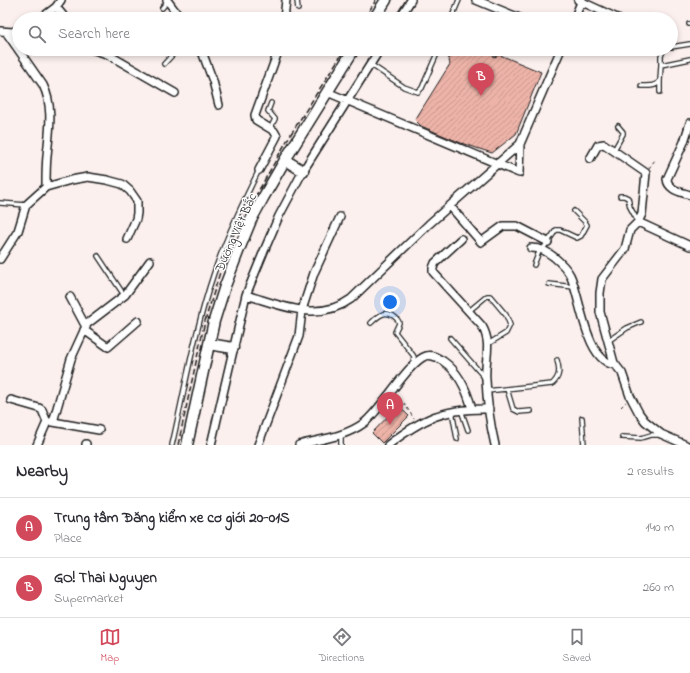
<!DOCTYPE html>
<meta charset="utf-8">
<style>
body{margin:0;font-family:"Indie Flower",sans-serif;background:#f2f2f3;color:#2b2b33}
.you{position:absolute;left:390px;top:302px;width:14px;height:14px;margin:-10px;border:3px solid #fff;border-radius:50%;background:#1a73e8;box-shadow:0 0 0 6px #1a73e833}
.badge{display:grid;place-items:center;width:26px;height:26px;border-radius:50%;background:#d1495b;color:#fff;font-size:13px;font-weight:700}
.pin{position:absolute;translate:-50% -33px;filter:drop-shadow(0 1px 2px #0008)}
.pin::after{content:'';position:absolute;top:21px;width:14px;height:12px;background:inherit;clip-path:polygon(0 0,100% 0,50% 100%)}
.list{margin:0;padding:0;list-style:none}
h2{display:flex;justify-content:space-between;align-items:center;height:52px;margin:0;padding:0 16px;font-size:17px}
h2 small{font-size:13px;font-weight:400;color:#7c7c81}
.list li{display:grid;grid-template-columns:26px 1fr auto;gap:12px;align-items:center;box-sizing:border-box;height:60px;padding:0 16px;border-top:1px solid #e1e1e2}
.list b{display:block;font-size:15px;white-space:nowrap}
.list p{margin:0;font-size:13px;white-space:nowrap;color:#7c7c81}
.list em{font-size:13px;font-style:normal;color:#7c7c81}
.icon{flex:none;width:22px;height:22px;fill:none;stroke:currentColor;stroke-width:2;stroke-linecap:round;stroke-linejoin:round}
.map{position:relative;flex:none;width:690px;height:445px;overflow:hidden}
.search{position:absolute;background:#fff;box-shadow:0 2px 6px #0003;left:12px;right:12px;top:12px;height:44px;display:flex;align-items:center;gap:10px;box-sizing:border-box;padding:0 14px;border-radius:22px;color:#7c7c81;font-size:15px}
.sheet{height:172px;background:#fff}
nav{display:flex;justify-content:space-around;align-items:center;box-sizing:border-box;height:56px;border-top:1px solid #e1e1e2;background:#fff;font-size:11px;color:#7c7c81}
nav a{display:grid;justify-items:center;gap:2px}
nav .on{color:#d1495b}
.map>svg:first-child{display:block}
.building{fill:url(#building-hatch);stroke:#1c1c1c}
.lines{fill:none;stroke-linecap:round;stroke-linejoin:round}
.lane-casing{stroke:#1c1c1c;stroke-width:6}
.street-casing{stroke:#1c1c1c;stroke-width:10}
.secondary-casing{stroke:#1c1c1c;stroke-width:13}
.path{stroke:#1c1c1c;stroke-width:1;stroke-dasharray:3 3;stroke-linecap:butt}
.lane{stroke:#fff;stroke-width:3.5}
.street{stroke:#fff;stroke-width:7}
.secondary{stroke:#fff;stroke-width:10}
.rail{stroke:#1c1c1c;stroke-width:1.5;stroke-dasharray:6 3;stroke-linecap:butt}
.labels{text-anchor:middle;stroke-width:3;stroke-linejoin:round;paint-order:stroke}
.street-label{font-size:13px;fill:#1c1c1c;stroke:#fff}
</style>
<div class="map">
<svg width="690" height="445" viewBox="0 0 690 445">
<defs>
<pattern id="building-hatch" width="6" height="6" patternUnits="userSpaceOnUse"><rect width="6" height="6" fill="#edb3a8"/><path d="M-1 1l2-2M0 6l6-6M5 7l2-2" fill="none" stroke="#cb9990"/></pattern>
</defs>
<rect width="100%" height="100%" fill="#fbf0ee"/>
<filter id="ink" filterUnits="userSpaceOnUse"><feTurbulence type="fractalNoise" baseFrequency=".025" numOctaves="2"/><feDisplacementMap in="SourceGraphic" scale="8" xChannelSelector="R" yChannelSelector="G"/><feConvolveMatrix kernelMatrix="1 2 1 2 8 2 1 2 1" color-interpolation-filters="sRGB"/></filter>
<g filter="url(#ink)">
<path class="building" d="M446,49H490L494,57L500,55L541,72L516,134L492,153L461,143L421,126L415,120L450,64Z
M398,406L409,416L382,443L372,433Z"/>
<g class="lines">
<g class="lane-casing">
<path id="lane" d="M297,0L298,9
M162,8L168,1
M451,19L459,0
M689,24H690
M671,47L690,44
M164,64L178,49
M370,64L404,87L418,92L422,88L439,49
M661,65V56L664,49
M660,81V92
M641,86C648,86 656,87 660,81L661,65L690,59
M270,129L275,119L268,111L271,103
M614,150L623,134V132L618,126
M620,196H624L628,198L630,207L638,222
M0,203L26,205
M543,249L556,230H560L577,238L581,236L587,225L585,222L574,211
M98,256L124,295
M534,265L540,249
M549,284L574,287
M469,311L487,296H490L506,315L510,325L506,333L488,344
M371,323C379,315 386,309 396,318C397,319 399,321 399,323C398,326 396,329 395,332L413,355L414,357L413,363
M450,338L485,378
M608,341L627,328L641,322
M507,389L513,409L519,412L531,411
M487,391L552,384C560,377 560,370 557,360
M461,410L468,430
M452,411L457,439
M582,418L584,445
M622,437L641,438L651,435H661
M172,445C185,388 195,329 214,273C226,237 242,204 259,170
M341,445V435"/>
</g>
<g class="street-casing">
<path id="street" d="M167,0L181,19
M476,0L522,19
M578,0L617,18
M56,7L66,19
M40,19L56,7L61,0
M284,19L286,0
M399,19L411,0
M574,19L582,0
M0,31L13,32L19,29
M6,32L43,85C54,107 49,132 47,156C46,166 46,177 46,187
M91,49L107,54L175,93
M201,49L213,81L219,105
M327,92L519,173L520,144
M690,123L684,142L667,179C668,190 681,192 690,195
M590,159L598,145L604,144L646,173L642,214L638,222L630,230L625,249L602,279L600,293V312L614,363L622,373L630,396L639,413L645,421L661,434L686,445
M259,170L277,136L274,131L256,120L255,115L279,49
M450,206L481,242L503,226H517L548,242
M638,222L690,246
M461,239L435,263L433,268V272L482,326C493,345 484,360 486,380C487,402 490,424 495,445
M531,248C541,248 546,251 554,257C560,262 566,267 570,275C581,297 585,362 616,365
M0,259L18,231L26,205L46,187L71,180L88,177L107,180L122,184L130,191L137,201V213L136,219L127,239
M246,295C281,305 318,323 351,299L429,224L520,144L561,49
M70,297L86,327
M84,330L108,347L138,321
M11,400L39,408L42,410L47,422
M53,422L99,430
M37,445L47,422H53L71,359L87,324L125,295L150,261
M86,445V444
M211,445L246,295L264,251L279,216L303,171L380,49
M258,445L299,336L302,310L314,273L340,217
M299,445C321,439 345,437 364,423C382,409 409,361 426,356C432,354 438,358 443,361C459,372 467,390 472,409
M388,445C423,418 444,408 489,409"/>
</g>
<g class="secondary-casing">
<path id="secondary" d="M374,19L386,0
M285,160L303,171
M209,344L233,348
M187,445L214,321L225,286L238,252L251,220L263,198L285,160L354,49"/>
</g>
<path class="path" d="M649,168L655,160
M404,403L414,419
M621,407L626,402"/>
<use href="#lane" class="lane"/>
<use href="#street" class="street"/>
<use href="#secondary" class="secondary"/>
<path class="rail" d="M364,19L376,0
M178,445L205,321L229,243L289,137L345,49"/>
</g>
</g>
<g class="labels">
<g class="street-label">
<text transform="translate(235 232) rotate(-66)" y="5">Đường Việt Bắc</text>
</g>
</g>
</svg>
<div class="you"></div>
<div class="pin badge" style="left:390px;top:425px">A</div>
<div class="pin badge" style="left:481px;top:96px">B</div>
<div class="search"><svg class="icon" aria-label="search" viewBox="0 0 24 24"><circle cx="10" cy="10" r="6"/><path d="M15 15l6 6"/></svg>Search here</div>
</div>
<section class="sheet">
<h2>Nearby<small>2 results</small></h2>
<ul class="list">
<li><span class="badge">A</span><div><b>Trung tâm Đăng kiểm xe cơ giới 20-01S</b><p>Place</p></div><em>140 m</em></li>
<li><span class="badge">B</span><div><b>GO! Thai Nguyen</b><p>Supermarket</p></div><em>260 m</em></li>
</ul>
</section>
<nav>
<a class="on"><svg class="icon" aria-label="map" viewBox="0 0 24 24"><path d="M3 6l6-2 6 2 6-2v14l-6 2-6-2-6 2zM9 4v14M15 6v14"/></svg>Map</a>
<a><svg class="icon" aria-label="directions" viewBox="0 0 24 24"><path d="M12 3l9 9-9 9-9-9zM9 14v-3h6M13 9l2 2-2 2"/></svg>Directions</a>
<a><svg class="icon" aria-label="saved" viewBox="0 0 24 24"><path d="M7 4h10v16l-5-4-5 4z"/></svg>Saved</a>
</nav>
